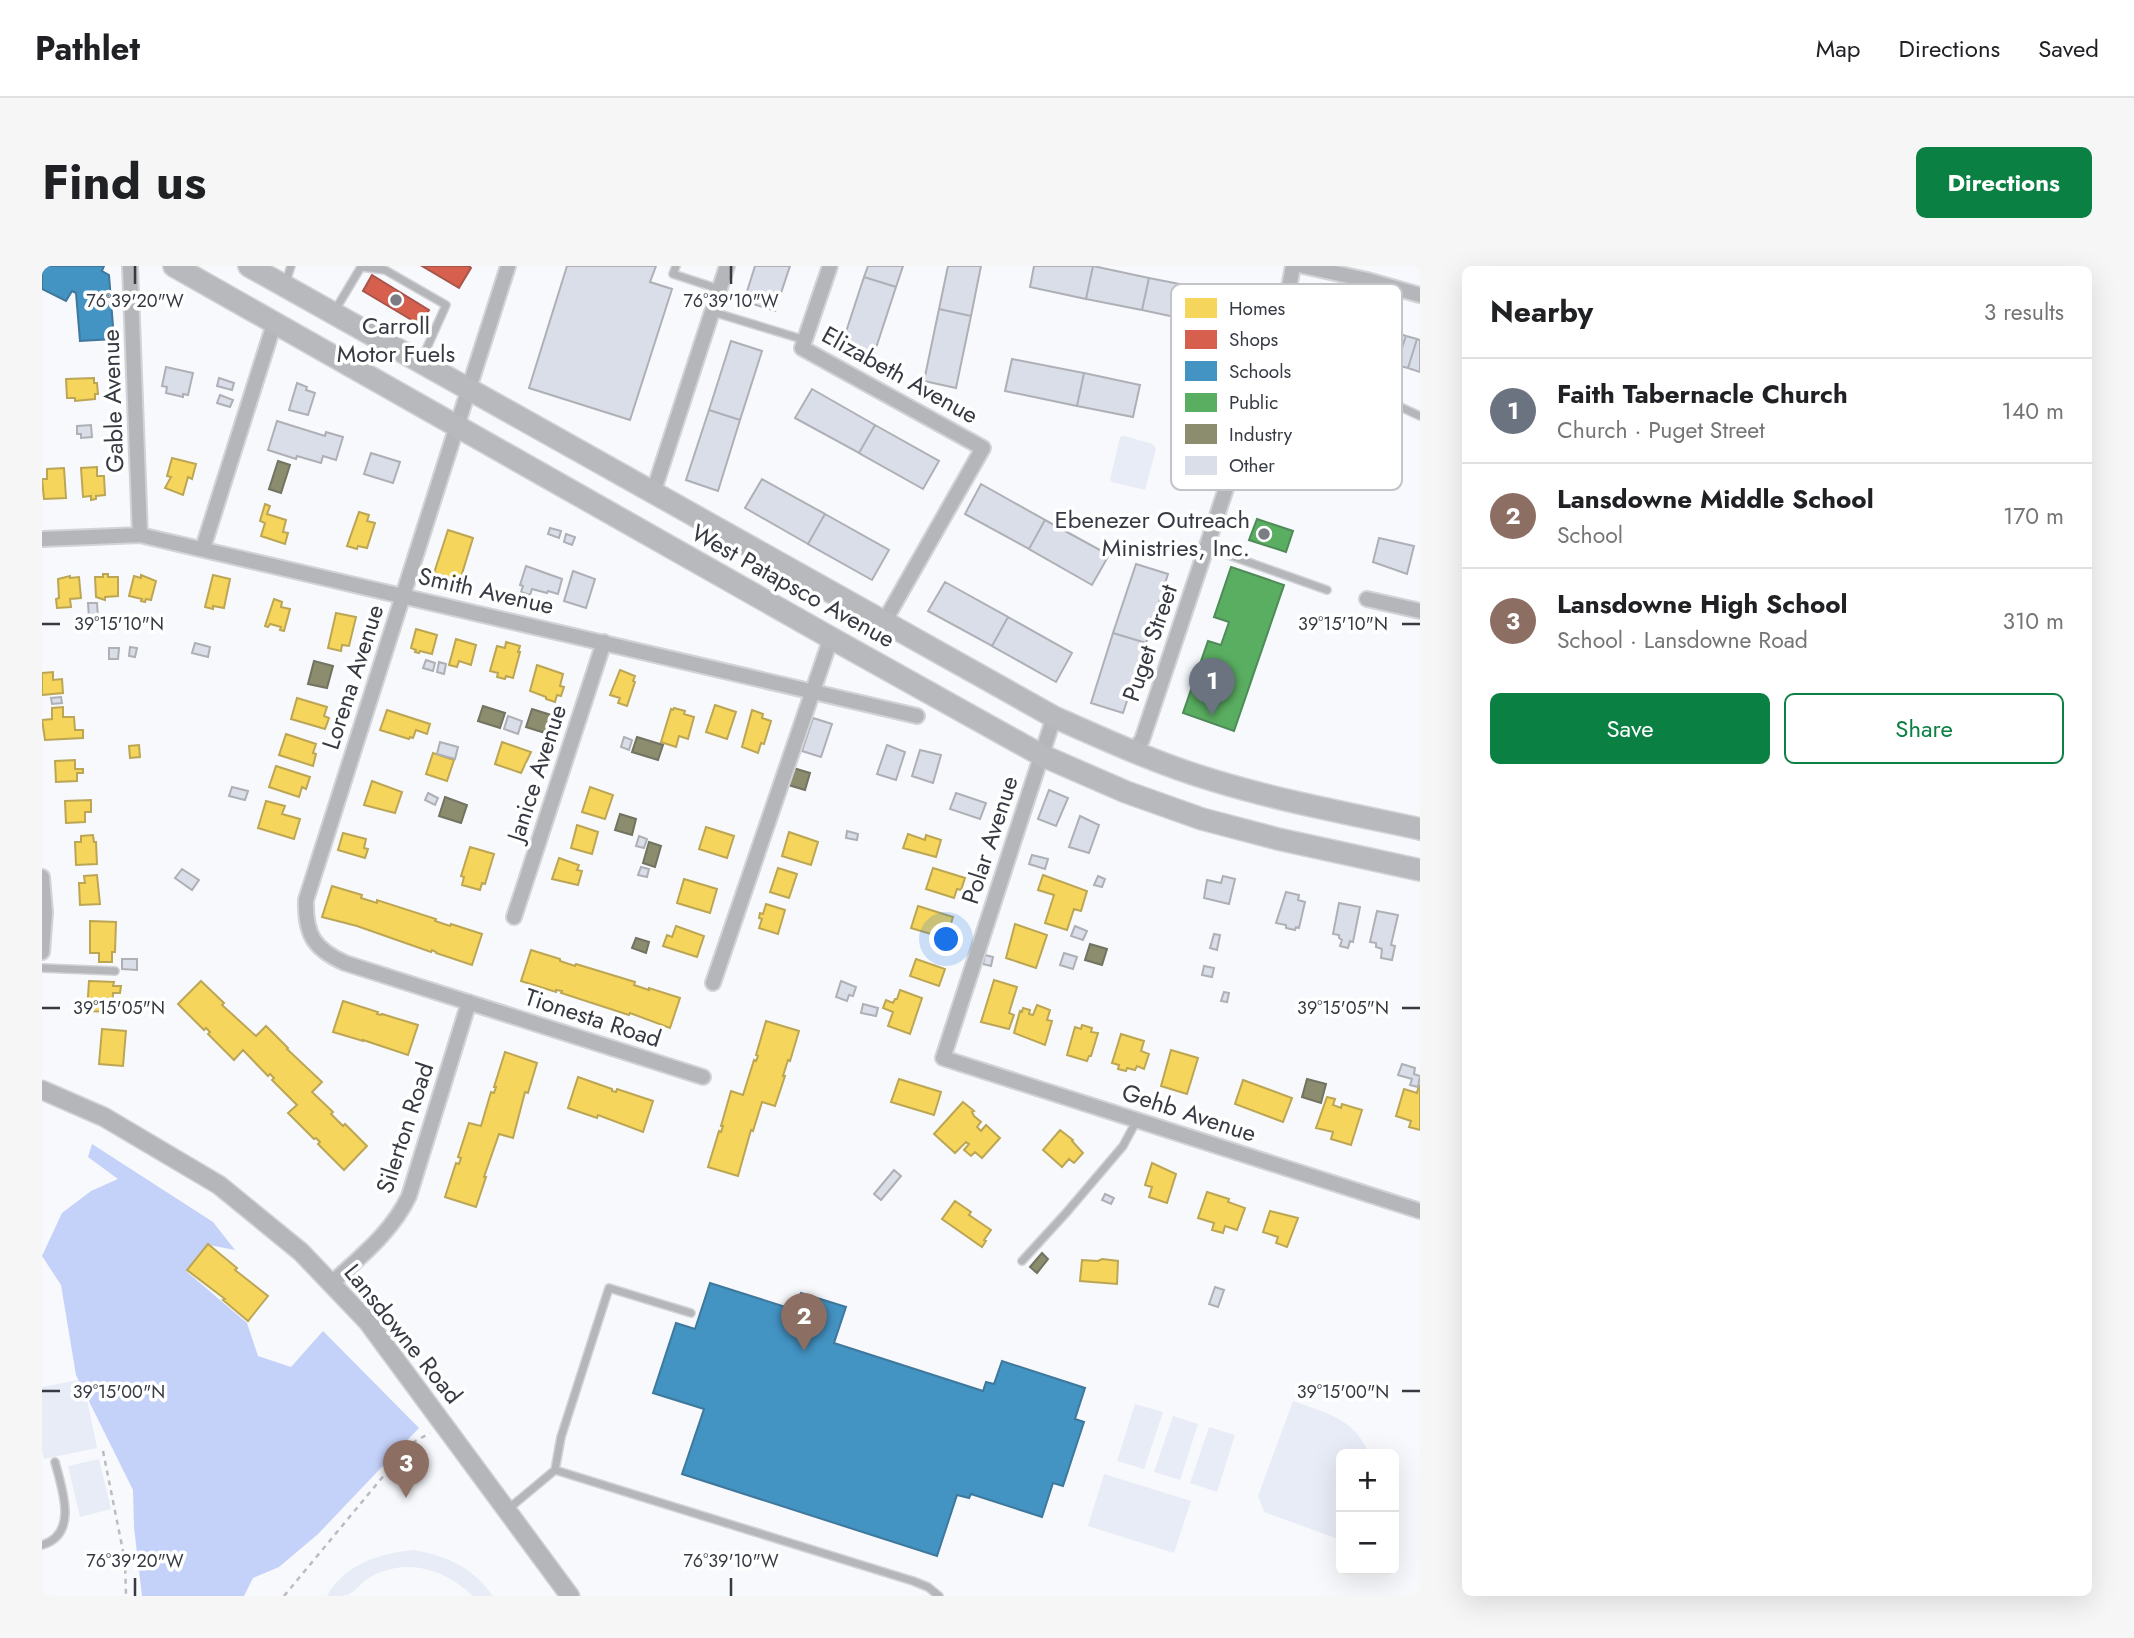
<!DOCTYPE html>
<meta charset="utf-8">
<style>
body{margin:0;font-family:Jost,sans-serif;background:#f6f6f6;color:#202124}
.controls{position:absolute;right:21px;bottom:21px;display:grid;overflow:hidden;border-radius:10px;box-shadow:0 7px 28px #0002}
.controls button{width:63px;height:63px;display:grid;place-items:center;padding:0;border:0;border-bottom:2px solid #e0e0e0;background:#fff;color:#202124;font:35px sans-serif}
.you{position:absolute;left:905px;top:674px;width:24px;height:24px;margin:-18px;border:5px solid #fff;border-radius:50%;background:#1a73e8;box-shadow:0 0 0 10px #1a73e833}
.badge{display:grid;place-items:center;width:46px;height:46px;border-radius:50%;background:#0b8043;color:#fff;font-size:23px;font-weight:700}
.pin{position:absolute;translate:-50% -58px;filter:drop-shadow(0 2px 4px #0008)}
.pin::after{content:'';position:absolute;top:37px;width:24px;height:21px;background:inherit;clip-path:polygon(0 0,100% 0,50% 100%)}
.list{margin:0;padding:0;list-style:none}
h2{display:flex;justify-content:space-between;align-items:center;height:91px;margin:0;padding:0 28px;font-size:30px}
h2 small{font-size:23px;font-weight:400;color:#757577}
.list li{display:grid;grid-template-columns:46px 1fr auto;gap:21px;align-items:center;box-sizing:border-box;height:105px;padding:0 28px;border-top:2px solid #e0e0e0}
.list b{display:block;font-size:26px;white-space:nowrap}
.list p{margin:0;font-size:23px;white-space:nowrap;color:#757577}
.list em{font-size:23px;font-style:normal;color:#757577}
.actions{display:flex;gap:14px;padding:21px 28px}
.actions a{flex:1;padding:16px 0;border:2px solid #0b8043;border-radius:10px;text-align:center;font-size:24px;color:#0b8043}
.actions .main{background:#0b8043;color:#fff}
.map{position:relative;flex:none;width:1378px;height:1330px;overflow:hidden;border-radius:10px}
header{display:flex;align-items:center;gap:42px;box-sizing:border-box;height:98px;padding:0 35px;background:#fff;border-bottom:2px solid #e0e0e0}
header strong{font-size:33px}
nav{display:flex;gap:38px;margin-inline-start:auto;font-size:24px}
.intro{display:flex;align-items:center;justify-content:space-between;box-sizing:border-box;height:168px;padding:0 42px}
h1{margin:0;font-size:49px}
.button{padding:18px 32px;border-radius:10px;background:#0b8043;color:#fff;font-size:24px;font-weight:700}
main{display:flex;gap:42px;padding:0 42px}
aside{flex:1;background:#fff;border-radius:10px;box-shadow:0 7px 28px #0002}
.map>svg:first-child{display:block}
.green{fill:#e8ecf6}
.forest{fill:#c4d1f9}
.homes{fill:#f6d55c;stroke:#bca654;stroke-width:2}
.shops{fill:#d6604d;stroke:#a6554a;stroke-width:2}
.schools{fill:#4393c3;stroke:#3f789d;stroke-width:2}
.public{fill:#5aae61;stroke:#4f8b58;stroke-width:2}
.industry{fill:#8c8c6e;stroke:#727361;stroke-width:2}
.building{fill:#d9dee9;stroke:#aeb0b6;stroke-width:2}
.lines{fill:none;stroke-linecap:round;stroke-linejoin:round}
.service-casing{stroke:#d1d3d6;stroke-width:10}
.minor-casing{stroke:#d1d3d6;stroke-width:18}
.tertiary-casing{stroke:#d1d3d6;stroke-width:21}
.primary-casing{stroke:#d1d3d6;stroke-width:24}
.path{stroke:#bbbcbf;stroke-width:2.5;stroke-dasharray:5 5;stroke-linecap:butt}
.service{stroke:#b5b6ba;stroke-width:7}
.minor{stroke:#b5b6ba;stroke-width:14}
.tertiary{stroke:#b5b6ba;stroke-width:18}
.primary{stroke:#b7b9bc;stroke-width:21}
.ticks{fill:none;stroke:#363a43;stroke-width:2.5}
.poi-dot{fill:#7a7d84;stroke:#fff;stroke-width:2.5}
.labels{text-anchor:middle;stroke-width:7;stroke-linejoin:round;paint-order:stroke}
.poi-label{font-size:24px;fill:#363a43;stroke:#fff}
.street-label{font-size:24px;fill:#363a43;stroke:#fff}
.key{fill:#fff;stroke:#c3c4c7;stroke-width:2}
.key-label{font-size:19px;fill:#363a43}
.ticks-label{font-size:18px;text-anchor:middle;fill:#363a43;stroke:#fff;stroke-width:7;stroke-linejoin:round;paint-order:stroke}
</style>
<header>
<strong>Pathlet</strong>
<nav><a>Map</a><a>Directions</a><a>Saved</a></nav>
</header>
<div class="intro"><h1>Find us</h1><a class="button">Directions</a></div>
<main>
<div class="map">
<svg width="1378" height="1330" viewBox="0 0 1378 1330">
<rect width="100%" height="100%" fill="#f7f9fc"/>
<path class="green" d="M1082,170L1111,178L1114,183L1103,224L1070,216L1068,214L1078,171Z
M41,1113L55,1182L2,1193L0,1184V1121Z
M1251,1135C1286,1148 1312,1152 1327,1188H1299V1274L1222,1246L1216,1230Z
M1093,1138L1121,1146L1102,1203L1075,1195Z
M1131,1150L1156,1158L1138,1214L1112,1206Z
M1167,1161L1193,1169L1175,1226L1148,1217Z
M57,1193L69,1243L38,1251L26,1200Z
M1062,1208L1149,1235L1132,1287L1046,1260Z
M372,1284C407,1291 429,1300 451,1330H431C403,1304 368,1292 332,1309C322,1313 316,1323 306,1329C301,1330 292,1330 285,1330C302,1298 339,1287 372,1284Z"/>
<path class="forest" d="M50,878L171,956L193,984L167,979L144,1005L205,1057L216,1090L249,1101L281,1065L377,1162L276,1268L237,1301L211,1312L202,1330H100L92,1261L91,1224L34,1109L19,1019L0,990L20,947L49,925L76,913L46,891Z"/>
<path class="homes" d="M52,112V117H55L56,128H53V133L33,135V132H25L24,113Z
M130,192L154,198L150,213L146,211L141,229L123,222L129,211L125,210Z
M55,201V210H62L63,229L54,230V233L49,234V230L41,231L39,202Z
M22,202L24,232L2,233L0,213H5V203Z
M223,238L228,240L225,248L244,254L241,266L246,267L243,278L219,270L223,257L218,255Z
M317,246L327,249L325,255L333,257L325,282L316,280L315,283L305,280Z
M406,264L431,272L419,311L417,310L416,314L392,307Z
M61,308H66V311H76V330L63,331V334L54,331L53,311H61Z
M99,309L114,315L109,334L104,333L103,336L99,335L100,333L87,330L92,310L99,312Z
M171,309L188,313L182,342L171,340V343L163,341Z
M28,310V312L37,311L39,332L28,333L29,341L15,342L14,333L17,332L16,313Z
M232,333L240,336L239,341L248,343L242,365L238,364L239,361L228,358L226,361L223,360Z
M294,347L314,351L307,380L300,379L299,385L286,382Z
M374,363L395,369L390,388L378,385L377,387L373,386L374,384L369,382Z
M414,373L434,379L429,399L417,395L415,401L407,399Z
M464,376L478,380L476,386H478L471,412L464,410L463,413L455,411L456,407L448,405L455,380L463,382Z
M495,399L521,408L518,420L522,421L519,430L515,429L513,436L504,433V431L488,425Z
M578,404L593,410L591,415L593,416L585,440L576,437L578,432L568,429Z
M11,406V414L20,413L21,427L0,429V407Z
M255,432L285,441L282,450L287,452L283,463L249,453Z
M673,439L694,446L685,473L664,466Z
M21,441V451H32L33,464H41V472L3,474L0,454L10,453V442Z
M632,442L643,445L642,448L652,451L646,473L637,470L634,481L619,476L629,443L631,444Z
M345,444L388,458L385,468L374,464L371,472L368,471L367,473L338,464Z
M710,444L721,448L720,452L729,455L722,478L719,477L716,487L700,481Z
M244,468L274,478L271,487L274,488L271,500L237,489Z
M460,476L489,486L479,507L453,498Z
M97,479L98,491L88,492L87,480Z
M391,487L412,494L405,515L384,508Z
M33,494V503H41V507H35V515L14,516L13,495Z
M234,500L268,511L264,523L260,521L257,531L227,521Z
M330,515L360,526L353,547L322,539Z
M548,521L571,529L563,553L540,546Z
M49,534V546H43V556L24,557L23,535Z
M224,535L243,540L240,548L258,553L252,573L216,562Z
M535,559L556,566L550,588L529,582Z
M664,561L692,570L685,592L657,583Z
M747,566L776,576L769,599L740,590Z
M301,567L324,573L322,582L326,583L323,592L296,584Z
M866,568L883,574L884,569L899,574L894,591L861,582Z
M51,569L52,576H54L55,598L34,599L33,576H39V570Z
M428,581L452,588L443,618L440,617L438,624L420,619L422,611L419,610Z
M517,592L537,599L535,604L540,605L536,619L510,613Z
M736,602L755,608L747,632L728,626Z
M891,602L923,612L919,624L915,623L912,632L884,623Z
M55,609L58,638L38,639L37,617H43L42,610Z
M1001,609L1045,625L1039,645L1032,643L1025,664L1003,657L1012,629L996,624Z
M642,613L675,623L668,647L635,637Z
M290,620L320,629L319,632L335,637V634L394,653L393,655L408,660L409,658L440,668L430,699L394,687V686L390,684L389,686L315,660L280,651Z
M724,638L743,644L736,668L717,662L720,653L717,652L718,647L721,648Z
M876,640L911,651L907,664L902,662L899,671L869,662Z
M48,655L74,656L73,686H70V696H57V687H48Z
M973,658L1005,669L994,702L964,692Z
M634,660L662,670L655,691L621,680L625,669L630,671Z
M489,684L518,693V695L533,700L534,698L593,716L592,719L607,724V722L638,732L628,762L588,747L587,749L519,727L520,725L514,724V726L479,715Z
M874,693L903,703L897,720L868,710Z
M952,714L975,721L967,747L972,749L967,763L939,756Z
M47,715L72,716L71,720H79L78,727H71L70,746L45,745Z
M159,715L182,737L180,739L214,770L224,760L246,782L245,783L280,816L270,826L291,846L289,848L301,860L303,858L325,880L302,904L276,878L278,876L274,872L272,873L246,847L255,839L230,814L232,812L228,808L226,810L201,784L192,794L166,768L168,766L164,762L162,764L136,738Z
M858,724L880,732L868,768L846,760L851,746L841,742L844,734L851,737L853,733H855Z
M301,735L336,746L335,748L339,749L340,748L376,759L366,789L321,774V775L291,766Z
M995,739L1008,744L1005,754L1010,755L1003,779L972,767L978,745L980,746L981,742L988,744L987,748L991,749Z
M724,755L757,765L748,795L746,794L741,810H743L733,840L720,836L711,865L709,864L696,910L666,901L677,865L679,866L681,860H679L689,825L701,829L712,794L714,795L716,790L714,789Z
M1040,759L1050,762L1049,766L1056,767L1049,790H1047L1045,795L1025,789L1033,761L1039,763Z
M60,763L84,765L81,800L57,798Z
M1079,768L1102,775L1099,785L1107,788L1102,803L1095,800L1093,804L1085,802L1084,805L1076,803L1077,799L1070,797Z
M1129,784L1156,792L1145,828L1119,820Z
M463,786L495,797L486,827L483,826L471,872L457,868L442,911H444L434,941L403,931L414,897L417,898L419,892L416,891L427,857L439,860L449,826L452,827L454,821H452Z
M536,811L570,823V825L574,826L575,823L611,835L601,866L556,849L555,852L526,842Z
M857,813L899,826L892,849L849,836Z
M1201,814L1250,832L1241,856L1193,838Z
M1377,819L1378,820V864L1367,861L1369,855L1354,850L1362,823L1375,827Z
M1285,831L1293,833L1291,839L1299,842L1300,838L1320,844L1309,879L1289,873L1291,866L1274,862Z
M921,836L932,845L930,846L932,850L939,856L935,861L939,865L944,859L958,872L940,892L933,886L929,890L922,884L927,878L924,876L913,887L892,868Z
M1018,864L1031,874L1030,875L1041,887L1032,897L1027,893L1020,901L1001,884Z
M1110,897L1134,908L1125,937L1107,931L1110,921L1103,919Z
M1165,926L1187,933L1186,936L1203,942L1195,964L1183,960L1181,967L1170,964L1172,957L1156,952Z
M913,935L929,946L927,949L949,964L942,974L944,975L940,981L900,953Z
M1228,945L1256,952L1245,981L1234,977L1236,971L1221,966Z
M166,978L195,1002L193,1004L226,1030L206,1055L181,1034L183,1033L145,1004Z
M1060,993L1076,995L1075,1018L1038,1015L1040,994L1056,995Z"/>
<path class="shops" d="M380,0H427L429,2L417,22Z
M330,9L387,44L378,59L321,25Z"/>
<path class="schools" d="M0,0H62L60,5L67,9L72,73L38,75L34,27L30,25L24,35L0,23Z
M668,1017L753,1044L759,1027L804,1041L792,1077L941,1125L944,1116L952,1118L960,1095L1043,1122L1033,1153L1042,1156L1021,1220L1011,1217L1000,1251L929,1228L927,1232L915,1229L895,1290L640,1208L662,1143L611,1127L634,1057L653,1063Z"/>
<path class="public" d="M1215,253L1251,265L1244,286L1207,274Z
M1189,301L1242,319L1192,465L1141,447L1166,375L1179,379L1187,356L1172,351Z"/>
<path class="industry" d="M236,195L248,199L239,227L227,223Z
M272,395L291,400L285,422L266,418Z
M441,440L463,447L458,462L436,455Z
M490,443L509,449L503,467L484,461Z
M595,471L621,479L616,494L590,486Z
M748,501L768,507L763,524L743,518Z
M403,531L425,539L419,557L397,550Z
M578,548L594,553L590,569L573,564Z
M607,576L619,580L613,601L601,597Z
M594,672L607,676L604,687L590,682Z
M1048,678L1065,683L1060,699L1043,694Z
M1265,813L1284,818L1279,837L1260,831Z
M1000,987L1006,993L995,1007L988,1001Z"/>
<path class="building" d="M525,0H614L608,16L630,23L588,154L487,122Z
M713,0H748L733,45L702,35Z
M826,0H861L854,21L822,11Z
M906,0H939L929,50L897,43Z
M992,0H1051L1044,33L988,21Z
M1051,0L1107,12L1100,44L1044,33Z
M822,11L854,21L831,91L799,81Z
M1107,12L1163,23L1156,56L1100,44Z
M897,43L929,50L914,122L882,115Z
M1352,66L1364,70L1356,93L1344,89Z
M1364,70L1375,73L1366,102L1354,99Z
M1375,73L1378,74V106L1366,102Z
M689,75L720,85L698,154L667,144Z
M970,93L1042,107L1035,140L963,125Z
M124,101L151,107L146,129L141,128V131L124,127L125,121L120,120Z
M1042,107L1098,119L1091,151L1035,140Z
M177,112L192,117L190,124L175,120Z
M255,117L265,121L264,124L273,127L266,149L247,144Z
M770,123L833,159L817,187L753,152Z
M178,129L191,134L188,141L175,137Z
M667,144L698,154L676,225L644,214Z
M235,155L283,170L284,166L301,171L294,194L281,190L279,197L255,190L254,193L226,184Z
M49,159L50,171L39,172V168H35V160Z
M833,159L897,195L881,223L817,187Z
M329,187L358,196L351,217L322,208Z
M720,213L783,248L766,278L703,242Z
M939,218L1003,254L987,283L923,248Z
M783,248L847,284L830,314L766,278Z
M1003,254L1067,289L1050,319L987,283Z
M508,262L519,265L517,272L506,268Z
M524,268L533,271L530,279L522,276Z
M1337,272L1372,280L1365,308L1331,296Z
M1094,298L1126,308L1104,377L1071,367Z
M484,300L520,313L516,328L506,325L505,327L490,323L488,329L479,326L481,320L478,319Z
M531,305L553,313L544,342L522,335Z
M903,316L966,351L950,380L886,345Z
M46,337H55L56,352H47Z
M966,351L1030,387L1014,416L950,380Z
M1071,367L1104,377L1081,447L1049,437Z
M153,377L168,381L166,391L150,387Z
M88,381L95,382L93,391L87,390Z
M67,382H77L76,393H67Z
M384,394L393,397L391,405L381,402Z
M397,396L404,398L402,408L395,406Z
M19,431L20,437L10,438L9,432Z
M466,450L480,455L476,468L462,463Z
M771,452L790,458L779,491L760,485Z
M582,471L590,474L587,484L579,481Z
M398,476L416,481L413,493L395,488Z
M845,479L863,486L854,514L835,508Z
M878,484L899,489L891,517L870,510Z
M190,521L206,525L203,534L187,530Z
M1007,524L1026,532L1014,560L996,553Z
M386,527L396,532L393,539L383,534Z
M914,527L944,537L938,553L908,543Z
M1038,550L1057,559L1047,587L1027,581Z
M805,565L816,568L815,574L804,572Z
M597,570L605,573L602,582L594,580Z
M990,589L1006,593L1003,603L987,598Z
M599,601L607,603L605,611L596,609Z
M140,603L157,614L150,624L133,612Z
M1056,610L1063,613L1060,621L1052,619Z
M1181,610L1193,613L1187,638L1162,632L1165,614L1179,617Z
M1244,626L1257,629L1256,634L1263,636L1257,662L1254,661L1253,664L1244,662V659L1234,657Z
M1297,637L1318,641L1311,676L1308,675L1306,682L1298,680L1300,674L1297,672V669L1291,668Z
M1335,645L1356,649L1349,679L1353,680L1350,694L1339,692L1340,683L1334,681V677L1328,676Z
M1033,660L1045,665L1041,674L1029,670Z
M1172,668L1178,669L1175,684L1168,682Z
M1022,687L1035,691L1031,703L1018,699Z
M943,689L951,691L949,700L941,698Z
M80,693H95V704L80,703Z
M1162,700L1172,702L1170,711L1160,709Z
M799,715L814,721L811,730L807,729L805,735L794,731Z
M1182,726L1187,727L1185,736L1179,735Z
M821,738L836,742L834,750L819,747Z
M1360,798L1373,802L1372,808L1378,810L1376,821L1368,819L1370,813L1356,809Z
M852,904L859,910L839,934L832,928Z
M1063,928L1072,932L1069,938L1060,934Z
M1173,1021L1182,1024L1176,1041L1167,1038Z"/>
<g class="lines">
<g class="service-casing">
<path id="service" d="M634,0L631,8L677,23
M243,19L249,0
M292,46L319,1L343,4L404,39L379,95
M671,46L763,74
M1231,82L1378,150
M1166,279L1178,286L1285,324
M0,702L73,705
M980,995L1024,947L1081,880L1095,854
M513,1204L519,1171L567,1022L649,1047
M465,1244L513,1204L871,1315L886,1321L897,1330
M0,1279C37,1268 20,1223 13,1196"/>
</g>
<g class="minor-casing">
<path id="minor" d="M88,0L98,269
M466,0L264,634C263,669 272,683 303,697L661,811
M788,0L760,82L941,182L842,356
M1261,0L1325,14L1378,29
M611,227L685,0
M0,273L98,269L875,450
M161,282L232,58
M1325,333L1378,345
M1012,451L901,792L1378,945
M1090,486L1100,474L1231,82L1243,43L1251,0
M0,611L3,646L0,686
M472,651L562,376
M671,717L789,372
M290,1017C319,990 350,966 367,930L427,736"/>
</g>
<g class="tertiary-casing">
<path id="tertiary" d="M0,824L62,851L177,919L259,986L325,1055L528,1330"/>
</g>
<g class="primary-casing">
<path id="primary" d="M132,0L789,372L999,489L1084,526L1160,553L1236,573L1378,604
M207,0L1012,451C1064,474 1116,498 1170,514C1238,535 1309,548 1378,563"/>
</g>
<path class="path" d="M61,1185L83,1295L84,1330
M242,1330L368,1178L388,1167"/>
<use href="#service" class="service"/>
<use href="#minor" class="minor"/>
<use href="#tertiary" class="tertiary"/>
<use href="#primary" class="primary"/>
</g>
<path class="ticks" d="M93,0V18M689,0V18M0,358H18M1360,358H1378M0,742H18M1360,742H1378M0,1125H18M1360,1125H1378M93,1312V1330M689,1312V1330"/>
<g class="poi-dot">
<circle cx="354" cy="34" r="7"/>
<circle cx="1222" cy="268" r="7"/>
</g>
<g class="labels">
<g class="poi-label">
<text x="354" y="68">Carroll<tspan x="354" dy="28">Motor Fuels</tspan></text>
<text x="1208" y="262" text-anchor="end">Ebenezer Outreach<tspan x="1208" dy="28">Ministries, Inc.</tspan></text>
</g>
<g class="street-label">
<text transform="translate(858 109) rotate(29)" y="8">Elizabeth Avenue</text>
<text transform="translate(71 135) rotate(-92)" y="8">Gable Avenue</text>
<text transform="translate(751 320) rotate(29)" y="8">West Patapsco Avenue</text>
<text transform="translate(444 325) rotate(13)" y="8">Smith Avenue</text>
<text transform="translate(1108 377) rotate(-71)" y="8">Puget Street</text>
<text transform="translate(311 411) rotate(-72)" y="8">Lorena Avenue</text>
<text transform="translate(495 507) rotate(-72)" y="8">Janice Avenue</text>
<text transform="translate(948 574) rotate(-72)" y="8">Polar Avenue</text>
<text transform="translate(551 752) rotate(18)" y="8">Tionesta Road</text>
<text transform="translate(1147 847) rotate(18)" y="8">Gehb Avenue</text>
<text transform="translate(363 862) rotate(-72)" y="8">Silerton Road</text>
<text transform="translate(361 1068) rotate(51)" y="8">Lansdowne Road</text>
</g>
</g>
<rect x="1129" y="18" width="231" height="206" rx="10" class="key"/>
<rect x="1143" y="32" width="32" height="20" fill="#f6d55c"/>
<rect x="1143" y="64" width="32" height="19" fill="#d6604d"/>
<rect x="1143" y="95" width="32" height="20" fill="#4393c3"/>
<rect x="1143" y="127" width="32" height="19" fill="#5aae61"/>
<rect x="1143" y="158" width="32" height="20" fill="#8c8c6e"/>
<rect x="1143" y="190" width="32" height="19" fill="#d9dee9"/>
<g class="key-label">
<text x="1187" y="49">Homes</text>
<text x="1187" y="80">Shops</text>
<text x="1187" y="112">Schools</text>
<text x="1187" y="143">Public</text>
<text x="1187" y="175">Industry</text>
<text x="1187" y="206">Other</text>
</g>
<g class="ticks-label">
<text x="93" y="41">76°39'20"W</text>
<text x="689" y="41">76°39'10"W</text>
<text x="77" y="364">39°15'10"N</text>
<text x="1301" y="364">39°15'10"N</text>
<text x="77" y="748">39°15'05"N</text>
<text x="1301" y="748">39°15'05"N</text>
<text x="77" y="1132">39°15'00"N</text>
<text x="1301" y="1132">39°15'00"N</text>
<text x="93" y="1301">76°39'20"W</text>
<text x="689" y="1301">76°39'10"W</text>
</g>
</svg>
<div class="controls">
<button>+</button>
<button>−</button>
</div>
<div class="you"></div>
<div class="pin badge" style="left:1170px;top:450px;background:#6b7280">1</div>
<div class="pin badge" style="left:762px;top:1085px;background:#8d6e63">2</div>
<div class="pin badge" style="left:364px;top:1232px;background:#8d6e63">3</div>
</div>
<aside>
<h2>Nearby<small>3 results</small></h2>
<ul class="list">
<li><span class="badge" style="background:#6b7280">1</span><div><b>Faith Tabernacle Church</b><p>Church · Puget Street</p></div><em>140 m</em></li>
<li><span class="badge" style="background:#8d6e63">2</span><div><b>Lansdowne Middle School</b><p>School</p></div><em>170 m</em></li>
<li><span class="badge" style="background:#8d6e63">3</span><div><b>Lansdowne High School</b><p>School · Lansdowne Road</p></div><em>310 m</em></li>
</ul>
<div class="actions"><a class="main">Save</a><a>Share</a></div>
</aside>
</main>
